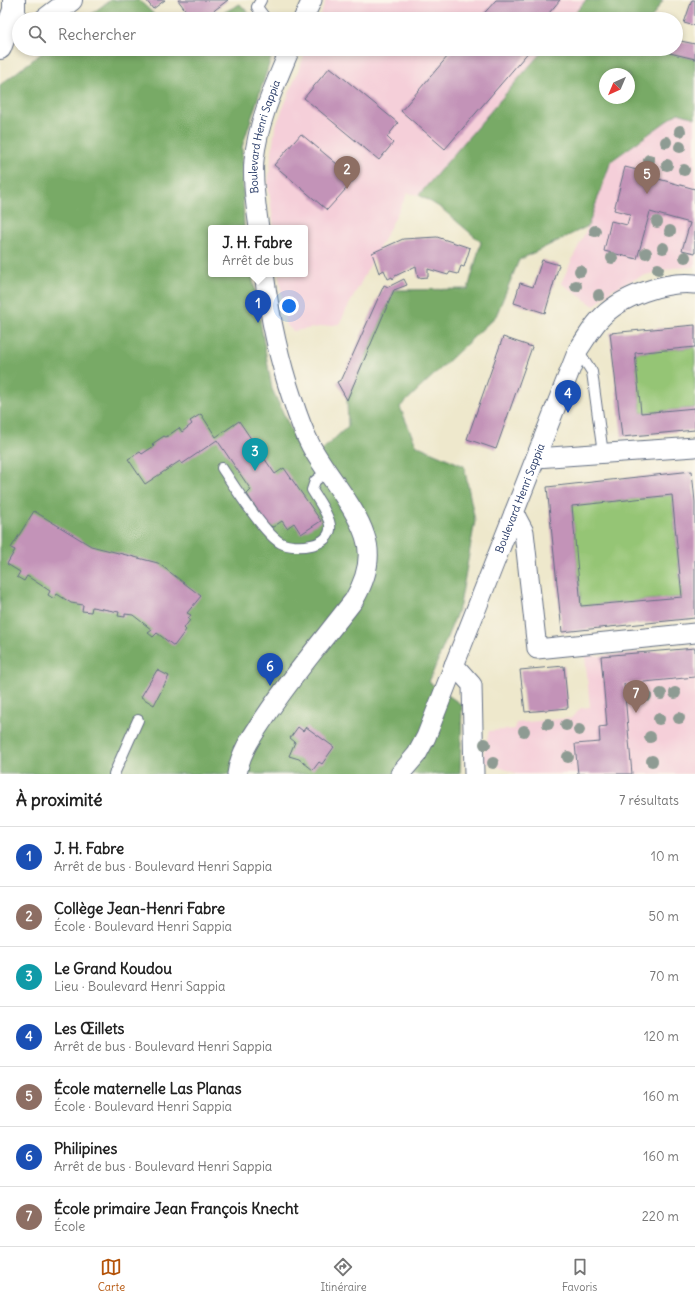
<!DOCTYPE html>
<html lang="fr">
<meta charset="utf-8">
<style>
body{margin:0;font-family:Delius,sans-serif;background:#f6f6f6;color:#222}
.compass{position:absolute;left:599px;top:68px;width:36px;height:36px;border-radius:50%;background:#fff;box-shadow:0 2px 6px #0003;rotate:224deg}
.you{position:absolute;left:289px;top:306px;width:14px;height:14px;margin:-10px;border:3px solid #fff;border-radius:50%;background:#1a73e8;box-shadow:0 0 0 6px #1a73e833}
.badge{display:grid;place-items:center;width:26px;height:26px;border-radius:50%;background:#b45309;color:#fff;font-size:13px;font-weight:700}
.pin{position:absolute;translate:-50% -33px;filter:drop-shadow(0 1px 2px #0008)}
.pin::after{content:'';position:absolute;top:21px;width:14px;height:12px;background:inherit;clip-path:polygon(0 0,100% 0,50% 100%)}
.popup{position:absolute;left:208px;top:225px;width:100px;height:52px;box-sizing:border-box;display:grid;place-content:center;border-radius:4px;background:#fff;filter:drop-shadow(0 1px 3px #0005);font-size:13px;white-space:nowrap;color:#767676}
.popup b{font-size:15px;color:#222}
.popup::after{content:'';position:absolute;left:50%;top:100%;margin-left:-8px;border:8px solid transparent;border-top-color:#fff}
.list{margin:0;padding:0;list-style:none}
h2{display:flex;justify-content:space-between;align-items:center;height:52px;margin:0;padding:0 16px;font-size:17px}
h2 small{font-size:13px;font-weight:400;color:#767676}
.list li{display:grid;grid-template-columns:26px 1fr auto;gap:12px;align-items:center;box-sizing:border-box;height:60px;padding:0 16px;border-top:1px solid #e0e0e0}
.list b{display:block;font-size:15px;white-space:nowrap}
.list p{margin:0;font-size:13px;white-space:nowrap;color:#767676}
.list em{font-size:13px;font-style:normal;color:#767676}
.icon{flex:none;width:22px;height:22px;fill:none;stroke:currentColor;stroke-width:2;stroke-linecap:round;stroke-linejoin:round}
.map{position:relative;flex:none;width:695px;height:774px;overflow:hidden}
.search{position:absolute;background:#fff;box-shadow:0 2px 6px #0003;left:12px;right:12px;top:12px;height:44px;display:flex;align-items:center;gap:10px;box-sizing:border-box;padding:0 14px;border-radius:22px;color:#767676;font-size:15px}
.sheet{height:472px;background:#fff}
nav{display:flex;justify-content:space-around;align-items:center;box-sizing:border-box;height:56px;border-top:1px solid #e0e0e0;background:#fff;font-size:11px;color:#767676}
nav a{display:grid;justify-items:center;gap:2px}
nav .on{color:#b45309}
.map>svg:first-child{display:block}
.built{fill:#f5cfd9}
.green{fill:#95c574;stroke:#587a69}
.forest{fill:#78aa66;stroke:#4a6c62;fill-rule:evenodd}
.building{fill:#c393b8;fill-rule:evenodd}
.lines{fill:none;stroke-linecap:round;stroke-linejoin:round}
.lane-casing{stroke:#657084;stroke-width:12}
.street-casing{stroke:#657084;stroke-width:21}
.secondary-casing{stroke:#657084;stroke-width:24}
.lane{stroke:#fff;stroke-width:10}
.street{stroke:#fff;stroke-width:19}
.secondary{stroke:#fff;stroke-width:22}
.tree{fill:#8e9b93}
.labels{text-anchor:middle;stroke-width:4;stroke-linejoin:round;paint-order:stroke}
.street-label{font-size:11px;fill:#1b2f5e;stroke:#fbf7ec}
</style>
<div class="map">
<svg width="695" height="774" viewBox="0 0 695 774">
<rect width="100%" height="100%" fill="#fbf7ec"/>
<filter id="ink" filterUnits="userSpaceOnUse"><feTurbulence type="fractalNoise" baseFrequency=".025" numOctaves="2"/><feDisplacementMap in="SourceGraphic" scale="8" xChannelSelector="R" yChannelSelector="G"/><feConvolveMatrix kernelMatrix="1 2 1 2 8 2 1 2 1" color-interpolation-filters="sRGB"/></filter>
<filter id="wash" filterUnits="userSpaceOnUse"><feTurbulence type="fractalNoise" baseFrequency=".012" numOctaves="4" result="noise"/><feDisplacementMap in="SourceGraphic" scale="16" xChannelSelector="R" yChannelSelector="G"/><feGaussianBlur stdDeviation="0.9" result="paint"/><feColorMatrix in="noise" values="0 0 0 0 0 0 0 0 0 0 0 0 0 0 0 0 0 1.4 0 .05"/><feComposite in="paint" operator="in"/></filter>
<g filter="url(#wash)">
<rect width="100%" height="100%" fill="#eee8cc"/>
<path class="built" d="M326,0H586L570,19H319Z
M307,49H544L419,195L408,193L339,324L293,331L285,324L279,274H305V228H274L268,184L275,128Z
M678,113L695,118V267L673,268L642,276L613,289L594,306L561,283L588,226L611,162Z
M695,648V774H518L482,761L489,731L515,729L516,723L571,718L581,708L590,707L585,655L601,656Z"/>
<path class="green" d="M695,347V408L641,413L635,353Z
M672,495L682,597L581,606L572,506Z"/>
<path class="forest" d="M110,0H139L159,19H85Z
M586,0H663L651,19H570Z
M240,4L254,19H211Z
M47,49H274L242,147L244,228H211V274H252L272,389L307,464L348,426L347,400L394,290L468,289L481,242L441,208L419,195L544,49H654L695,59V118L678,113L611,161L588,226L519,260L496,316L400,407L416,445L464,466L475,521L460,605L429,682L462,705L460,774H0V85ZM605,74H629V98H605Z"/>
<g id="blocks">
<path class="building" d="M146,0H165L153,9Z
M178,0H228L203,19L198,15L192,19Z
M496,0H560L544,19H479Z
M692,0H695V26L684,23Z
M676,40L695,44V59L657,50L676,49Z
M454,49H531L445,149L401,111Z
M330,67L398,123L387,137L393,143L379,160L304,98Z
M301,134L355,179L327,210L274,165Z
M625,167L645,172L644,175L695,189V253L682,250L690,223L650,212L637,259L604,251L611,221L627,225L630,214L614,210Z
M437,237L470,248L464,267L461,266L458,274L450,272L448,275L428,269V277L418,278L416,266L395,276L393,279L392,277L388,279L384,270L379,273L372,253L403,239Z
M542,260L559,265L545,313L514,303L520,283L533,287Z
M404,279L407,285L394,290L347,400L337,382L342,379L384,285L388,287Z
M695,325V347L635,353L641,413L695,408V430L622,437L610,333Z
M503,337L532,347L496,449L467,439Z
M201,414L216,437L239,421L275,474L284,468L321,521L301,534L294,523L287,528L282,521L273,527L267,525L247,494L251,490L217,440L182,464L180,461L145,484L128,459L140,452L142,454L154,446L152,444L164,436L166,437L179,428L182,432L192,424L190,421Z
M692,471L695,502V618L562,632L547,487ZM672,495L682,597L581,606L572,506Z
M34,511L91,546L158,563L201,596L187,613L191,615L188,619L190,620L184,628L186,630L174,646L157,633L153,637L148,633L152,630L133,615L125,614V617L118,616L119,612L92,607L91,612L82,611L83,605L71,603L57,594L54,599L48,595L50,591L27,576L24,581L17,577L20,572L7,564L15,550L11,548Z
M695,648V677L624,684L632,774H578L575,744L600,742L599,727L607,726L601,656Z
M564,666L568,708L525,712L520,670Z
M157,670L169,676L154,705L141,697Z
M298,727L303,731L306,727L334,747L322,764L319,762L313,770L299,759L289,756L295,742L290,738Z"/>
</g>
</g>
<g filter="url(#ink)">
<use href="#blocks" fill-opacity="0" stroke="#657084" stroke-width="1"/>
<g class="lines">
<g class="lane-casing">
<path id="lane" d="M261,0L257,7L266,19
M578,350L592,372L603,454
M222,468C234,486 264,534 281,543C295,550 333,547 330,525C328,513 318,500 312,490L315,481L326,472
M114,774L138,720"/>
</g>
<g class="street-casing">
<g id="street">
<path d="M303,19L312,0"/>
<path id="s1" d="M259,228C256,206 252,182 254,160C258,121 275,85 290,49"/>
<path d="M536,458L695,447"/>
<path d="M514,513L524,532L537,649L695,633"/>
<path d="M454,665L472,685L474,774"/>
<path d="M237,774C240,752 253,735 265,717C292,676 324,639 354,600C365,581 373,558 365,536C356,507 326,474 311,446C303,431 297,414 292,398C278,357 270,317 264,274"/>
<path id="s2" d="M400,774L417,754L426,737L578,350C585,340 591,329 599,320C620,296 665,281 695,284"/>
</g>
</g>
<g class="secondary-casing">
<path id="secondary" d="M46,19L71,0
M0,48L14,10V0"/>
</g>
<use href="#lane" class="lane"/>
<use href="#street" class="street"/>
<use href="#secondary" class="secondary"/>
</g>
<g class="tree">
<circle cx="680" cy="131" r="6"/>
<circle cx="666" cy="142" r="6"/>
<circle cx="680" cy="147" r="6"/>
<circle cx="649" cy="160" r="6"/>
<circle cx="667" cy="165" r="6"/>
<circle cx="684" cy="170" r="6"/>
<circle cx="657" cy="222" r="6"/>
<circle cx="595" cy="231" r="6"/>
<circle cx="670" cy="231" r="6"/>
<circle cx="663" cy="248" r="6"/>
<circle cx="646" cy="253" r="6"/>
<circle cx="685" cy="257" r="6"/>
<circle cx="612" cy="258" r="6"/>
<circle cx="658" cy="269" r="6"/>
<circle cx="580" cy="271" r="6"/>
<circle cx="576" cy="286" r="6"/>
<circle cx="599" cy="295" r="6"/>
<circle cx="675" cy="693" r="6"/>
<circle cx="661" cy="694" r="6"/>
<circle cx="646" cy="696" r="6"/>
<circle cx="679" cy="718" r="6"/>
<circle cx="659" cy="719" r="6"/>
<circle cx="548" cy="724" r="6"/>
<circle cx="566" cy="725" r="6"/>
<circle cx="579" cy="730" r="6"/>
<circle cx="524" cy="731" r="6"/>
<circle cx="650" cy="737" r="6"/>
<circle cx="485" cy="744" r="6"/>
<circle cx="568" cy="757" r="6"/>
<circle cx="652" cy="761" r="6"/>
<circle cx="493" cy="763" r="6"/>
</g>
</g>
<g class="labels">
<g class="street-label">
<text dy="4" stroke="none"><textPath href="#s1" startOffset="93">Boulevard Henri Sappia</textPath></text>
<text dy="4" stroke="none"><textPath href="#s2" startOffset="302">Boulevard Henri Sappia</textPath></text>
</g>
</g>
</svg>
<svg class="compass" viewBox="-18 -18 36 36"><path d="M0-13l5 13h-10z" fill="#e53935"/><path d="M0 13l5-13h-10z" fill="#767676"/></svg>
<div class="you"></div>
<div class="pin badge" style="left:258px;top:323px;background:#1a4fb4">1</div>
<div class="popup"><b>J. H. Fabre</b>Arrêt de bus</div>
<div class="pin badge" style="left:347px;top:189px;background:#8d6e63">2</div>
<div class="pin badge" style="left:255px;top:471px;background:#0f9aa8">3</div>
<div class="pin badge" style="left:568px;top:413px;background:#1a4fb4">4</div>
<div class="pin badge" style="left:647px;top:194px;background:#8d6e63">5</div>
<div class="pin badge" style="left:270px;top:686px;background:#1a4fb4">6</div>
<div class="pin badge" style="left:636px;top:713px;background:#8d6e63">7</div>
<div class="search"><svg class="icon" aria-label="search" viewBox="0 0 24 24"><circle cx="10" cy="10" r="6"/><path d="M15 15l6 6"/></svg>Rechercher</div>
</div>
<section class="sheet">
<h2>À proximité<small>7 résultats</small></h2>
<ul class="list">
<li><span class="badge" style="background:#1a4fb4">1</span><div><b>J. H. Fabre</b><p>Arrêt de bus · Boulevard Henri Sappia</p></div><em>10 m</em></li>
<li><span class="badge" style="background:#8d6e63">2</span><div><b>Collège Jean-Henri Fabre</b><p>École · Boulevard Henri Sappia</p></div><em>50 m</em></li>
<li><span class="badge" style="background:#0f9aa8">3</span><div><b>Le Grand Koudou</b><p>Lieu · Boulevard Henri Sappia</p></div><em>70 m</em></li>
<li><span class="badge" style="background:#1a4fb4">4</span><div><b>Les Œillets</b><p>Arrêt de bus · Boulevard Henri Sappia</p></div><em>120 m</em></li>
<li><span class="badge" style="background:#8d6e63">5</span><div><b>École maternelle Las Planas</b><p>École · Boulevard Henri Sappia</p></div><em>160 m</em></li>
<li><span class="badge" style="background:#1a4fb4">6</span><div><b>Philipines</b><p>Arrêt de bus · Boulevard Henri Sappia</p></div><em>160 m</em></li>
<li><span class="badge" style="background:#8d6e63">7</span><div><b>École primaire Jean François Knecht</b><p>École</p></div><em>220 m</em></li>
</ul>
</section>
<nav>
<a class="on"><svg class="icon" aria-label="map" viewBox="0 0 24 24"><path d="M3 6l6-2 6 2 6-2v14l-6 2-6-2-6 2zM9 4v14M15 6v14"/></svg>Carte</a>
<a><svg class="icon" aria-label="directions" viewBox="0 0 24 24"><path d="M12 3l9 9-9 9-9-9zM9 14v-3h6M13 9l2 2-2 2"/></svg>Itinéraire</a>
<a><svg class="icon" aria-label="saved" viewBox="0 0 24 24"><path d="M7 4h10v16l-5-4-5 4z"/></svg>Favoris</a>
</nav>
